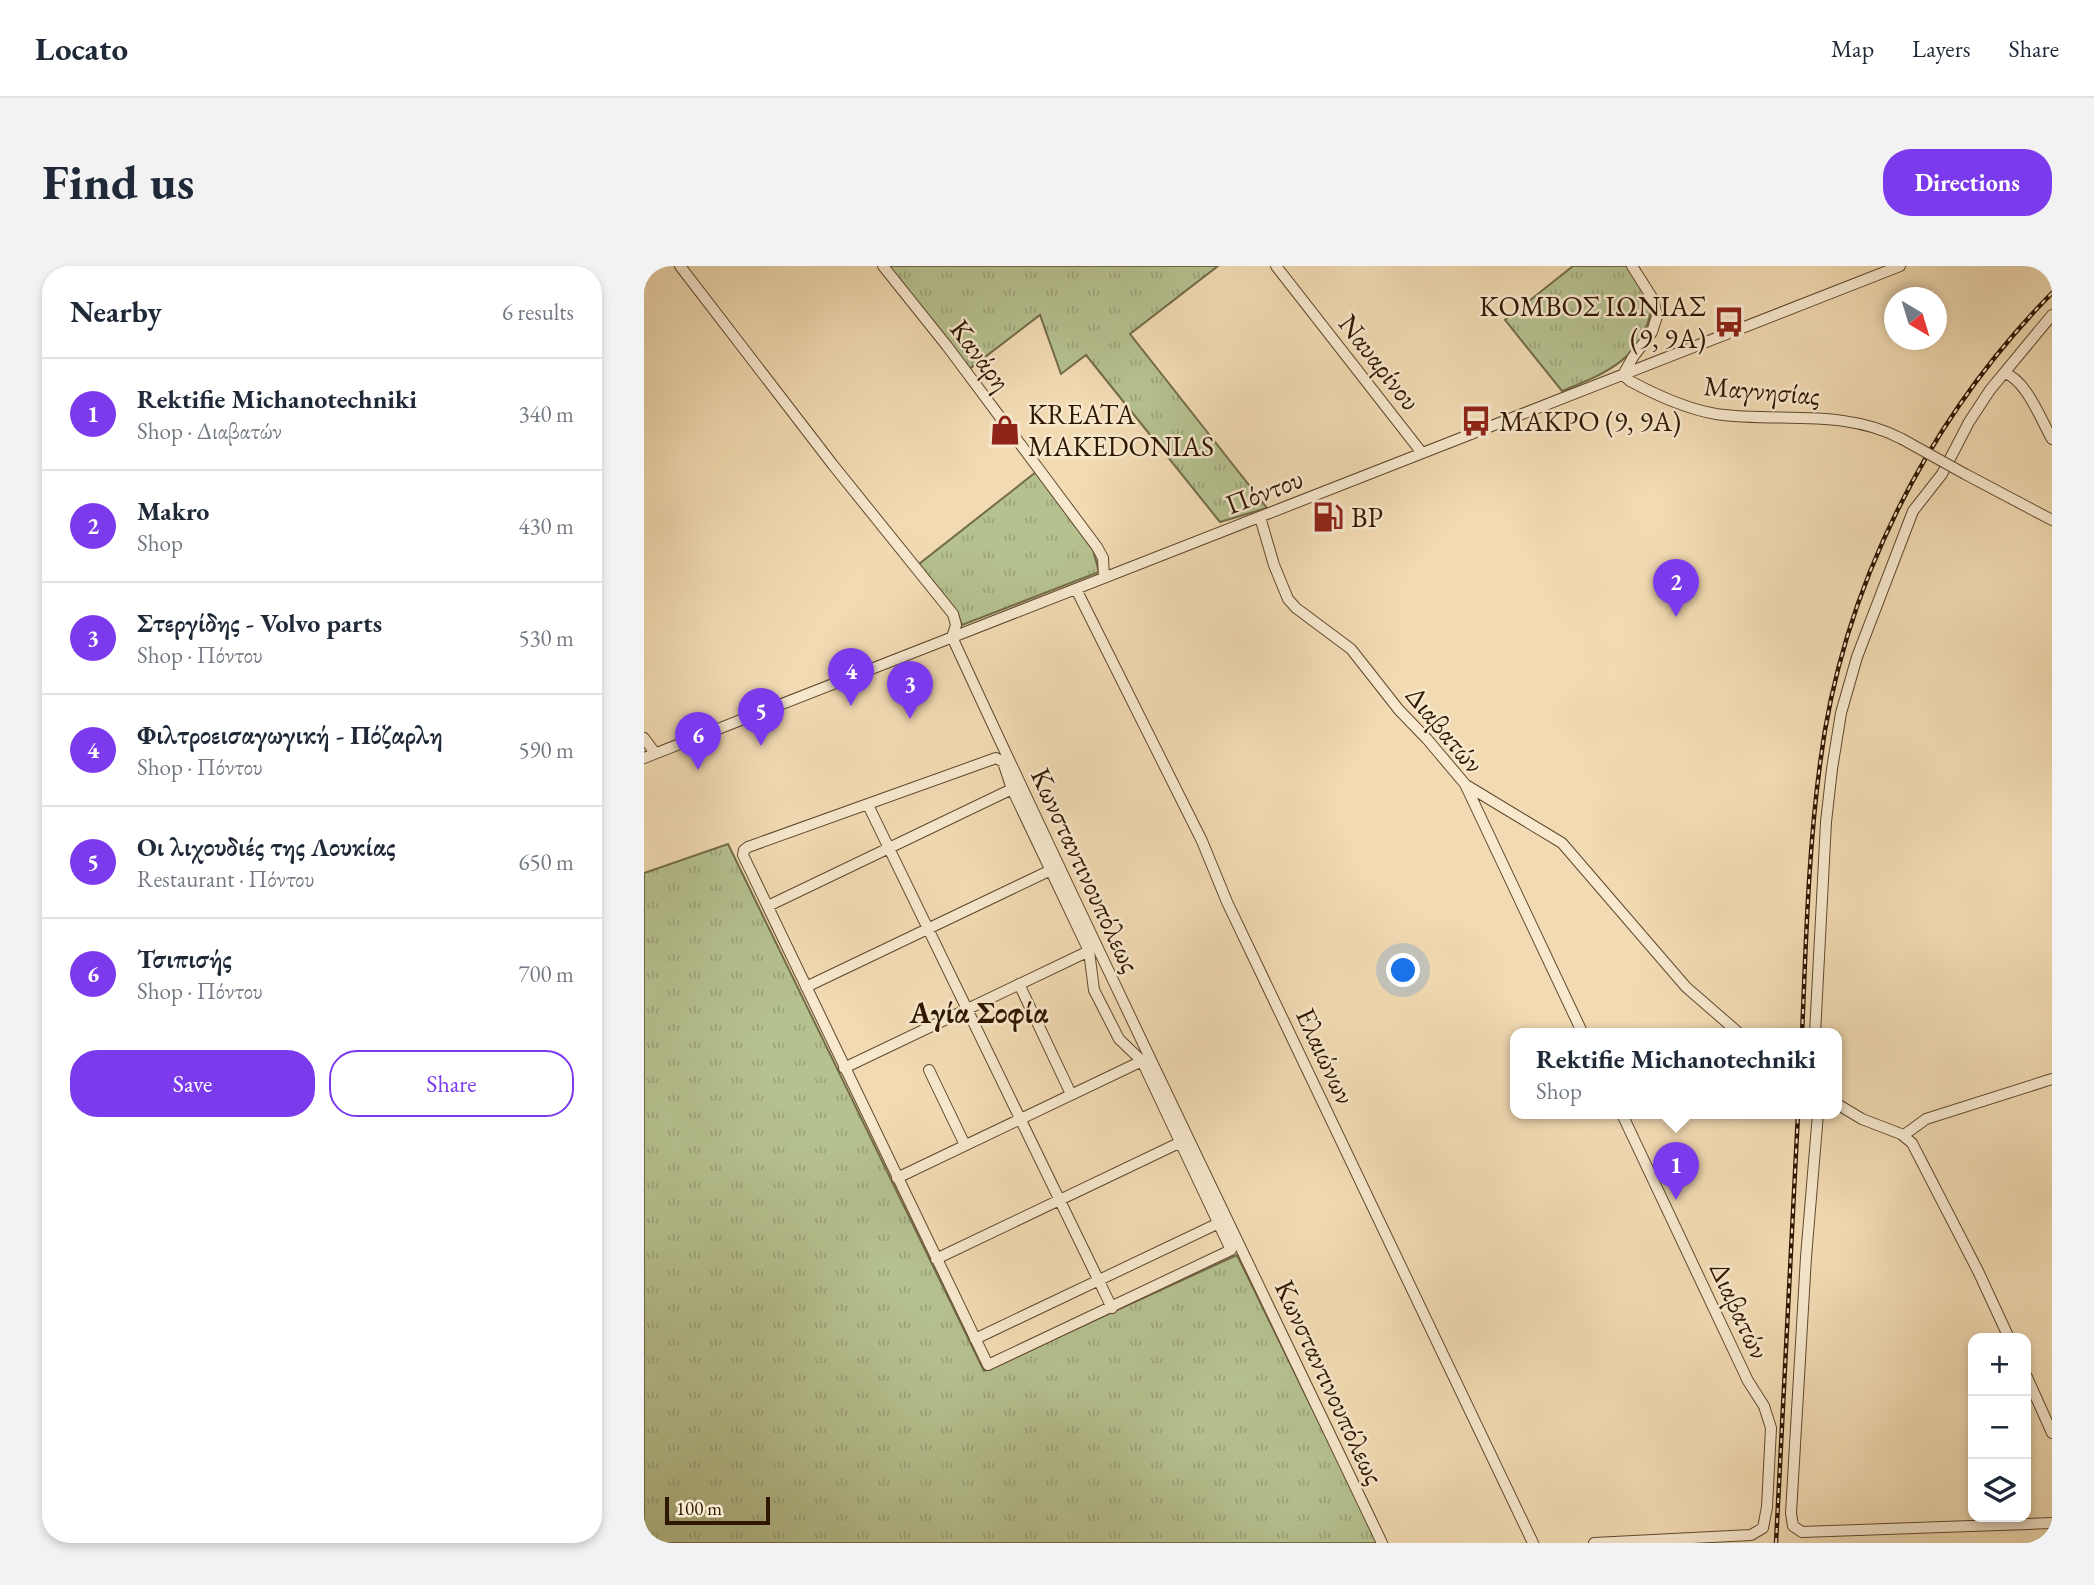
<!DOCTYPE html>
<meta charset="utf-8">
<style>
body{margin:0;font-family:"EB Garamond",serif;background:#f2f2f3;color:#1f2937}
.controls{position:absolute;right:21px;bottom:21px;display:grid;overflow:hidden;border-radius:14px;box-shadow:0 4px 10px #0003}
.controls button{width:63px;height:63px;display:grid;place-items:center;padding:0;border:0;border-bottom:2px solid #e0e1e3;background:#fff;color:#1f2937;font:35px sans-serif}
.compass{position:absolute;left:1240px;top:21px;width:63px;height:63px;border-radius:50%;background:#fff;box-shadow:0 4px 10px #0003;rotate:142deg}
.scale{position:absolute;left:21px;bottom:18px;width:105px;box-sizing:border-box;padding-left:7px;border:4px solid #301700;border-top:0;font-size:19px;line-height:24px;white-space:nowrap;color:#301700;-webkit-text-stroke:5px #f7e8ce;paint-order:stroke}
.you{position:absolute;left:760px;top:705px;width:24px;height:24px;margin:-18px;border:5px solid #fff;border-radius:50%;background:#1a73e8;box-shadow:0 0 0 10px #1a73e833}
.badge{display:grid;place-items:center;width:46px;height:46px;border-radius:50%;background:#7c3aed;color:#fff;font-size:23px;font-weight:700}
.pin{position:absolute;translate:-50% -58px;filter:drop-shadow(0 2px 4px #0008)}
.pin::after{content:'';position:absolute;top:37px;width:24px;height:21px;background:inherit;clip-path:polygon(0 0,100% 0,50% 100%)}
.popup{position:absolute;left:866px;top:762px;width:332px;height:91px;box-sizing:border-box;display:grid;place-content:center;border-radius:14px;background:#fff;filter:drop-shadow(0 2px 5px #0005);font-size:23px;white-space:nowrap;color:#747a83}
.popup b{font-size:26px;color:#1f2937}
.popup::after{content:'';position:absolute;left:50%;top:100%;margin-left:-14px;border:14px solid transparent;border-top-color:#fff}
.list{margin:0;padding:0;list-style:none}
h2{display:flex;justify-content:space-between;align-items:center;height:91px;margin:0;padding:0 28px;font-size:30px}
h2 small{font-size:23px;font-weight:400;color:#747a83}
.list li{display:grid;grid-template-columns:46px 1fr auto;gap:21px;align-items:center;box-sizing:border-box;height:112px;padding:0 28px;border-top:2px solid #e0e1e3}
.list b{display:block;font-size:26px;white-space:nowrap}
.list p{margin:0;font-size:23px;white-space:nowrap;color:#747a83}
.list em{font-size:23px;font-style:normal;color:#747a83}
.actions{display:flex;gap:14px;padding:21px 28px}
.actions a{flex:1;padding:16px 0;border:2px solid #7c3aed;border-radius:28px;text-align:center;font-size:24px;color:#7c3aed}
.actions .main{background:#7c3aed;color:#fff}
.icon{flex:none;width:38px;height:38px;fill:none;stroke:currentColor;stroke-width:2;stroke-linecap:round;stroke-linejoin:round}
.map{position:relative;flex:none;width:1408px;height:1277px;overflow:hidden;border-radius:28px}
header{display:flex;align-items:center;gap:42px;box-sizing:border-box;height:98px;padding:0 35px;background:#fff;border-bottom:2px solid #e0e1e3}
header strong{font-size:33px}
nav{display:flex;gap:38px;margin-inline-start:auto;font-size:24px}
.intro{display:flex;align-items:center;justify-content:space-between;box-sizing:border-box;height:168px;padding:0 42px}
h1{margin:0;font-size:49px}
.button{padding:18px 32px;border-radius:28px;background:#7c3aed;color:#fff;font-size:24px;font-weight:700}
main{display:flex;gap:42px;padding:0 42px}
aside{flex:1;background:#fff;border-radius:28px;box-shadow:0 4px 10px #0003}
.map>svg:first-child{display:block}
.grass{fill:url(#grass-tufts);stroke:#736c48;stroke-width:2}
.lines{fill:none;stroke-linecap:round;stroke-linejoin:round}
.minor-casing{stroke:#60482d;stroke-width:12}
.minor{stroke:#f7e8ce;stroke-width:10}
.rail-casing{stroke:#301700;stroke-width:4.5}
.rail{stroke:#f7e8ce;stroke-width:2;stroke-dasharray:5;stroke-linecap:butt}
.minor-bridge-casing{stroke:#60482d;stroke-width:12;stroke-linecap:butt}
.minor-bridge{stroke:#f7e8ce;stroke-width:10}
.labels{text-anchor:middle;stroke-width:5;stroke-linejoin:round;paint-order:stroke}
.poi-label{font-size:28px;fill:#301700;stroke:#f7e8ce;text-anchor:start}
.street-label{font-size:28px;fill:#301700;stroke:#f7e8ce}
.neighbourhood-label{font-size:30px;font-weight:bold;fill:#301700;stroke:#f7e8ce}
</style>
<header>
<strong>Locato</strong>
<nav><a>Map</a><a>Layers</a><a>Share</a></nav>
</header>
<div class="intro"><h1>Find us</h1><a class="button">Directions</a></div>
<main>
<aside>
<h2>Nearby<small>6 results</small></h2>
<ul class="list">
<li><span class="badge">1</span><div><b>Rektifie Michanotechniki</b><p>Shop · Διαβατών</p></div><em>340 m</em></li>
<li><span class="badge">2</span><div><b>Makro</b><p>Shop</p></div><em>430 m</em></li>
<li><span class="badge">3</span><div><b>Στεργίδης - Volvo parts</b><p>Shop · Πόντου</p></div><em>530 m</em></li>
<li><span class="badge">4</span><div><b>Φιλτροεισαγωγική - Πόζαρλη</b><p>Shop · Πόντου</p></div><em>590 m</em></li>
<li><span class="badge">5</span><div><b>Οι λιχουδιές της Λουκίας</b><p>Restaurant · Πόντου</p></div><em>650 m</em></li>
<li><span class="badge">6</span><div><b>Τσιπισής</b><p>Shop · Πόντου</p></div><em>700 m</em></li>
</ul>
<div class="actions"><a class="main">Save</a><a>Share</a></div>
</aside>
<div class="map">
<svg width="1408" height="1277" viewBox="0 0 1408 1277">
<defs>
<pattern id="grass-tufts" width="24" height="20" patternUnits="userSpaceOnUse" patternTransform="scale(1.75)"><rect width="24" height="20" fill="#b6c190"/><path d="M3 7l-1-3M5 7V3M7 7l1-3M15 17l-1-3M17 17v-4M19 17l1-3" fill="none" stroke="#9da57a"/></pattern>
</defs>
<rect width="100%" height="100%" fill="#f2dbb3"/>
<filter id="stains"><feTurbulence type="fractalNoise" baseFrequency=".00286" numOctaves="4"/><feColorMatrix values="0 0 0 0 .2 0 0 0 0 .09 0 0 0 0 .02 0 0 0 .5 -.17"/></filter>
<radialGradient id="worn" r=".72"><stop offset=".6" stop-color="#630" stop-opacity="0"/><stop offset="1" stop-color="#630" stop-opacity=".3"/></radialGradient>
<path class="grass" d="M243,0H574L486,68L623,242L576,256L442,89L417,108L396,49L324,104Z
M929,0H984L1008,41C998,94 962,107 918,125L861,54Z
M392,206L449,284L455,306L318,359L311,343L275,298Z
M84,578L340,1105L593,989L734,1277H0V607Z"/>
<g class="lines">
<g class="minor-casing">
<path id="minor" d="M36,0L189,199L309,348L312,359L308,371C448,675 594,975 738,1277
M239,0L303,80L453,281L459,292L460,312
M632,0L778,187
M988,0L1009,33L1013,50L1008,66L989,91L979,109L986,115C1012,129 1043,143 1072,148C1135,157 1200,142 1258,173
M1360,107C1382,113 1397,154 1408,173
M1321,208L1408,254
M616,251L630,299L644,333L652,342L707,383L755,444L783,473L821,518L939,768
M432,323L558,575L583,636L889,1277
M0,472L11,487
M0,492L1256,0
M352,492L359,496L368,523L445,685L450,724L475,773L498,795L587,984L344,1099L99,589L100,584L104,581Z
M822,519L918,577L1042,721L1096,768
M224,539L468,1042
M124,640L368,523
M375,718L427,828
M162,721L407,604
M1171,768L1182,556L1188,503L1197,447L1213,391L1269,245L1298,208L1325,156L1346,124L1408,49
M200,802L445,685
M285,804L321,879
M1193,838L1218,853L1257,868L1268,877L1334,1005L1365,1072
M1174,848L1162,991L1147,1247L1149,1260L1158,1266L1408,1257
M1260,869L1282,853L1408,813
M253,912L498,795
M292,993L537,876
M331,1073L575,957
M1382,1109L1408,1167
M950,1277L1107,1269L1119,1262L1123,1241L1127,1162L1120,1140L1104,1115L978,848"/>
</g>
<use href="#minor" class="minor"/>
<g class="rail-casing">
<path id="rail" d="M1158,768C1162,678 1164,588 1176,498C1198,322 1284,153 1408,27
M1132,1277L1154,848"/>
</g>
<use href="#rail" class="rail"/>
<g class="minor-bridge-casing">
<path id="minor-bridge" d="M1258,173L1321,208"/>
</g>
<use href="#minor-bridge" class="minor-bridge"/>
</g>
<defs>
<g id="bus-bare" transform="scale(2.415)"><path d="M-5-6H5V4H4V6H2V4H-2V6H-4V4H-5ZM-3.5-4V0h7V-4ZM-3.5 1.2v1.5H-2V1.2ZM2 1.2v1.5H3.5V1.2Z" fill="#8f2418" stroke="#f7e8ce" stroke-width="2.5" paint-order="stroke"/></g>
<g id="shop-bare" transform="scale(2.415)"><path d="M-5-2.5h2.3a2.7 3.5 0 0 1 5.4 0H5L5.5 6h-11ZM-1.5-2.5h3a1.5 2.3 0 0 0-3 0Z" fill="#8f2418" stroke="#f7e8ce" stroke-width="2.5" paint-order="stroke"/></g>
<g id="fuel-bare" transform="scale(2.415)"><path d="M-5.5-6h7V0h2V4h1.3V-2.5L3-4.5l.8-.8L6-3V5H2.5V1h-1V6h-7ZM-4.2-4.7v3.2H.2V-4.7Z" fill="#8f2418" stroke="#f7e8ce" stroke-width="2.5" paint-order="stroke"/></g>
</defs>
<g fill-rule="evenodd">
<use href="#bus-bare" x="1085" y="56"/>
<use href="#bus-bare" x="832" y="155"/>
<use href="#shop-bare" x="361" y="164"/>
<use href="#fuel-bare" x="684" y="251"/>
</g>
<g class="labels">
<g class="poi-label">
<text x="1062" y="50" text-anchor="end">ΚΟΜΒΟΣ ΙΩΝΙΑΣ<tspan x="1062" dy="32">(9, 9Α)</tspan></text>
<text x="384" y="158">KREATA<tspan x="384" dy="32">MAKEDONIAS</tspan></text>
<text x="855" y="165">ΜΑΚΡΟ (9, 9Α)</text>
<text x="707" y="261">BP</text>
</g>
<g class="street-label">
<text transform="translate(337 89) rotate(53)" y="10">Κανάρη</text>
<text transform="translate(736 96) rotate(52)" y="10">Ναυαρίνου</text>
<text transform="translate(1118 124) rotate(5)" y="10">Μαγνησίας</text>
<text transform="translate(620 225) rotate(-21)" y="10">Πόντου</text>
<text transform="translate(801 463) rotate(50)" y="10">Διαβατών</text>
<text transform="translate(442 604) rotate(65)" y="10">Κωνσταντινουπόλεως</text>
<text transform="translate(682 790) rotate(65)" y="10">Ελαιώνων</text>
<text transform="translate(1096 1044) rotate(65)" y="10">Διαβατών</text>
<text transform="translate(686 1116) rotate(65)" y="10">Κωνσταντινουπόλεως</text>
</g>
<g class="neighbourhood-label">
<text x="335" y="757">Αγία Σοφία</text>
</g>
</g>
<rect width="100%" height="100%" filter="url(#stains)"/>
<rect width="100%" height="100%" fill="url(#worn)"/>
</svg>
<div class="controls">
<button>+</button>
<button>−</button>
<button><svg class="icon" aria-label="layers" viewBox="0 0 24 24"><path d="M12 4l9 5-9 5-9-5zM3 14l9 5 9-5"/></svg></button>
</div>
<svg class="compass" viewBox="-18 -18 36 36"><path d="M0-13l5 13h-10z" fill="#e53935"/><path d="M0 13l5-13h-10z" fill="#747a83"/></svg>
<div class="scale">100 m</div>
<div class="you"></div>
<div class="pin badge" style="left:1032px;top:934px">1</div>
<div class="popup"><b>Rektifie Michanotechniki</b>Shop</div>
<div class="pin badge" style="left:1032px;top:351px">2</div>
<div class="pin badge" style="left:266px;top:453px">3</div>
<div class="pin badge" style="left:207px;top:440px">4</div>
<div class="pin badge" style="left:117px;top:480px">5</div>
<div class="pin badge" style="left:54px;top:504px">6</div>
</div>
</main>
